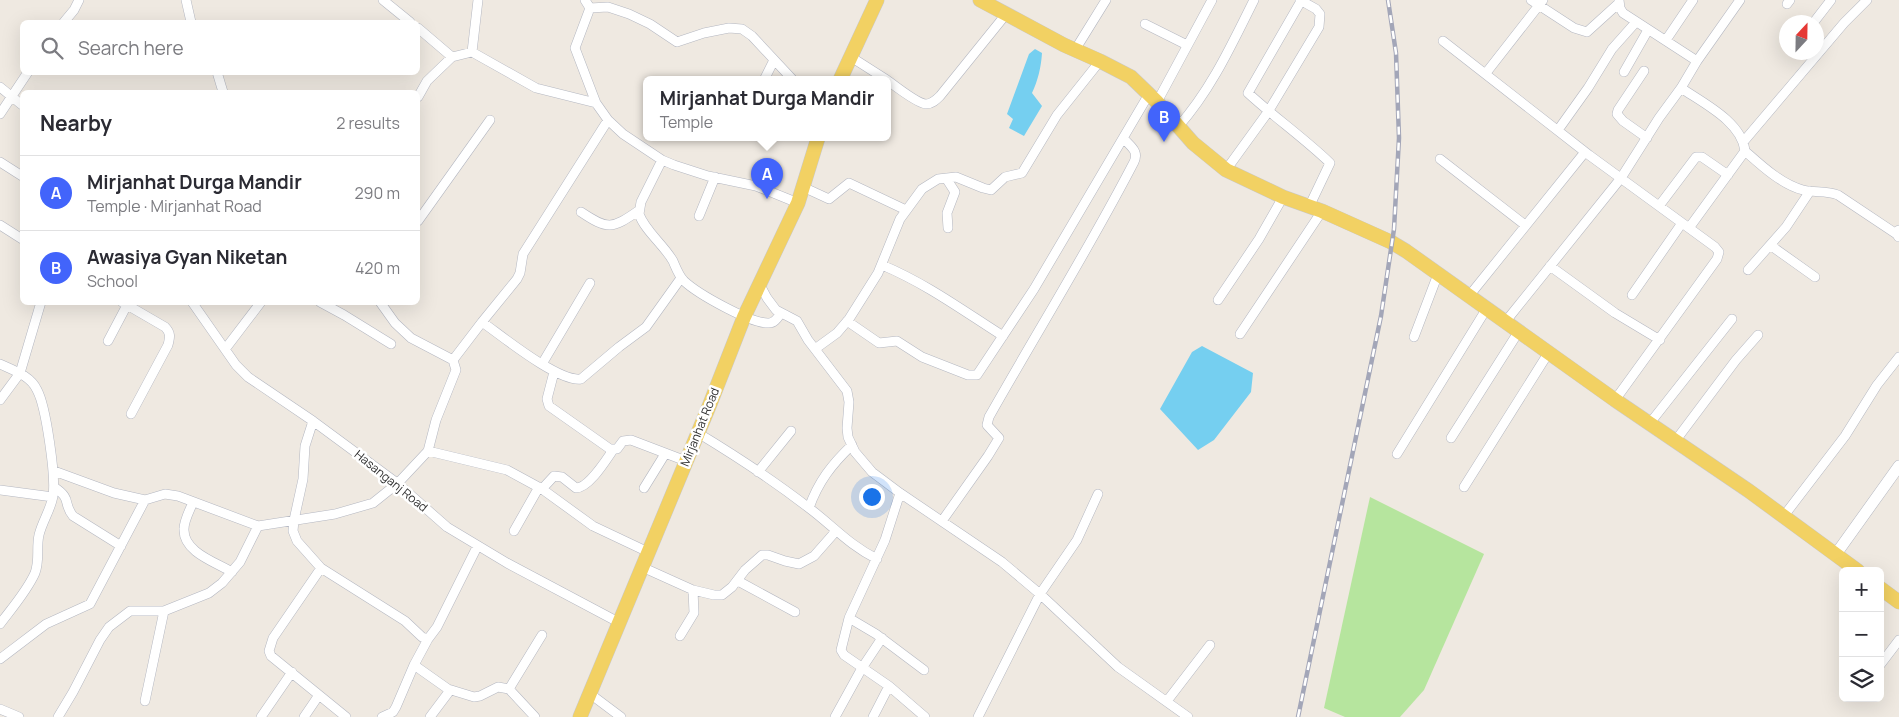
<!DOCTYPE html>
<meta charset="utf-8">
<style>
body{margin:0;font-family:Manrope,sans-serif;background:#f2f2f3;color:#2b2b33}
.controls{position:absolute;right:15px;bottom:15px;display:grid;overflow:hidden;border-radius:8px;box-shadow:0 5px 20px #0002}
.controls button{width:45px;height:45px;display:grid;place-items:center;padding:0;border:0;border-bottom:1px solid #e1e1e2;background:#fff;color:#2b2b33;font:25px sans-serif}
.compass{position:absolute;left:1779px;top:15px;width:45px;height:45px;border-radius:50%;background:#fff;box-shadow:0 5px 20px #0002;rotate:22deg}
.you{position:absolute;left:871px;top:496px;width:18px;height:18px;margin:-12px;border:4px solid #fff;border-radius:50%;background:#1a73e8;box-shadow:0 0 0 8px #1a73e833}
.badge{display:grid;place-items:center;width:32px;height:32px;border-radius:50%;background:#4264fb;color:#fff;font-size:16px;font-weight:700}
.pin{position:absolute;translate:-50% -41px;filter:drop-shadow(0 1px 2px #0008)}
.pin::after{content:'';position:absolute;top:26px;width:18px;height:15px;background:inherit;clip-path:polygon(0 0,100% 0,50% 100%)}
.popup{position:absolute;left:643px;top:76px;width:248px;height:65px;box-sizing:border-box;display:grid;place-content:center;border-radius:8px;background:#fff;filter:drop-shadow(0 1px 4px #0005);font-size:16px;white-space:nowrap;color:#7c7c81}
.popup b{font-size:19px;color:#2b2b33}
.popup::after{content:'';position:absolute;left:50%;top:100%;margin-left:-10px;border:10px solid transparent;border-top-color:#fff}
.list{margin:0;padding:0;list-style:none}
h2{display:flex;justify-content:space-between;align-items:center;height:65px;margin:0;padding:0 20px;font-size:21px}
h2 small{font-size:16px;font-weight:400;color:#7c7c81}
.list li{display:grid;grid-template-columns:32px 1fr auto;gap:15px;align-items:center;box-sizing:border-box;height:75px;padding:0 20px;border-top:1px solid #e1e1e2}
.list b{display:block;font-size:19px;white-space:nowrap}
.list p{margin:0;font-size:16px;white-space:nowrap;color:#7c7c81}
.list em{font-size:16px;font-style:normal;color:#7c7c81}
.icon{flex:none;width:28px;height:28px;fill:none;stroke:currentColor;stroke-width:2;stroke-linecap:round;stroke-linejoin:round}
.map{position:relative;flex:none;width:1899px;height:717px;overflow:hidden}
.search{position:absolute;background:#fff;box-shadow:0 5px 20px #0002;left:20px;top:20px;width:400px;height:55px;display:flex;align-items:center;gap:12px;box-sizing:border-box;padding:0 18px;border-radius:8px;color:#7c7c81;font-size:19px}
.panel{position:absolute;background:#fff;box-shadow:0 5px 20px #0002;left:20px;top:90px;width:400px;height:215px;border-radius:8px}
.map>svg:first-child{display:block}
.green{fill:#b6e59e}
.water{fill:#75cff0}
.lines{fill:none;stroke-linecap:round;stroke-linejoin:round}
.street-casing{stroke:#b4b7c1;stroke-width:10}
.secondary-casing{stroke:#b4b7c1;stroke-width:12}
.primary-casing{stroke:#c9c9c9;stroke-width:15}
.street{stroke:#fff;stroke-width:9}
.secondary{stroke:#fff;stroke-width:11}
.primary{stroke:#f2d163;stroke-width:14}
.rail-casing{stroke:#a3a6b8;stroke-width:4.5}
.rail{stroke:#fff;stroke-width:2.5;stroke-dasharray:8;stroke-linecap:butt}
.labels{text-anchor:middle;stroke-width:5;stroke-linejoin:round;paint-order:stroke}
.street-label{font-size:12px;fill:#2e2e2e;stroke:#fff}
</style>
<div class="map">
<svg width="1899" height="717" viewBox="0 0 1899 717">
<rect width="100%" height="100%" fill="#efe9e1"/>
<path class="green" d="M1370,497L1484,554L1424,690L1400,717H1345L1324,708Z"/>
<path class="water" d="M1035,49L1042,53C1041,68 1038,80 1032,93L1042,106L1024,136L1009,128L1013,119L1007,114L1029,54Z
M1202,346L1253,373L1251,392L1214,440L1198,450L1160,409L1192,352Z"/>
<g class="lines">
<g class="street-casing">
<path id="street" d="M186,0L191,22
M383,0L410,22
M585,0L590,8L575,48L596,103L608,120L623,134L662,160L674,165L708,176L756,186L798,203
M1531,0L1574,28L1587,32L1619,3
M1619,0L1620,8L1623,13L1697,61
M1301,1L1248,93C1274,117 1304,138 1330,163L1309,207
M1787,4L1790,0
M590,8L608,7L629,14L650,24L677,42L704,33L729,28L742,29L752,36L793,80
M64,22L74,10L79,0
M1814,22L1831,0
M1145,24L1187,45
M418,28L452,57
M1666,40L1693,0
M1443,41L1589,155L1715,247L1719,252L1717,259L1615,400
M1075,50L1106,0
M472,52L478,0
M851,57L887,80
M1644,71L1618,110L1617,114L1623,121L1647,138
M217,72L223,92
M1624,72L1648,30
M1486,73L1543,0
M764,80L774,60
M887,80C895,86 918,104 926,104C932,104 936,100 940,96L1007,13
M0,87L22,105
M1681,88C1703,103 1742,122 1745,151C1762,166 1781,184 1803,190C1815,193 1826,190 1838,195L1898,235
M418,97L427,81L452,57L472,52L536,88L596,103
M1157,102L1212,0
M0,114L28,72
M1178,127C1211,90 1232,44 1254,0
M1558,130L1588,88L1612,49L1636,22
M1744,141L1844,23L1867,0
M1440,159L1525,225
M662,160L641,202L639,214C645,231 664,245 673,261C676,268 679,276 684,281C698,294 751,324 769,323C775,323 778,317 781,313
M0,162L22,176
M1226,170L1268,112L1319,27L1320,14L1316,9L1300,0
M946,178L955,192L947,213L948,228
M803,187L829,199L849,183L906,210
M1659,206L1696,157H1702L1728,175
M581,212C608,230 612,229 638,211
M699,216L715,177
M418,221L490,120
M0,225L22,239
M1689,228L1745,151
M1770,245L1815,277
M882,265C927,284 962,310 1003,336
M1550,266L1615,313L1660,340
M1748,270L1786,227L1810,191
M759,283L767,298L776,310L797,321L808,340L847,391L849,402L847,428L848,437L855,452L872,472L900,493L1002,562L1040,594L1118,667L1188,717
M1632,295L1682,223
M1469,296L1585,152
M1218,300L1259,239L1283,197
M122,302L165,327C171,333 170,337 168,345L131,414
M192,302L236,365L248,377L313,421L397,483L447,527L507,563L620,623
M320,302L344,315L391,344
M847,321L879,343L897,341L922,357L968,375H977L1034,289L1149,94
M1506,321L1621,178L1659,118L1681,88L1697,61L1740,0
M482,322C502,336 558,382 581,379L619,347L646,327L681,278
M1240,334L1322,211
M1414,337L1438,274
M108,341L127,305
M226,348L261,302
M815,349L837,333L849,319L878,273L900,219L922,189L938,179L956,177L983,188L991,190L1005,177L1022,173L1057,115L1100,61
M453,360L482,322L517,279L520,273L523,254L608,120
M0,364C13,370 31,376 37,390C46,406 56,477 53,496C51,509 42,522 39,535C36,548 40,560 35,573C27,591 12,608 0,624
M542,364L590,283
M554,372L547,399L549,406L610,449H617L623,441L631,440L686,461
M0,400L20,373L41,302
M313,421L305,446L303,479L294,520L293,531L297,541L321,568L405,621L422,637L428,639L437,627L477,547
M1650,423L1732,319
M698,433C736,456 774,481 809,508C833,526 849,545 877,559
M1451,438L1519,331
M1676,440L1736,360L1758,335
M428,451L507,470L542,489L593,526L648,552
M1397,454L1487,308
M54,471L114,493L145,500L165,494L178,496L258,526L335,514L373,503L398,483L428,451L436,420L456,370L453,360L411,338L395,323L380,302
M758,472L791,431
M54,487C73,500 62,502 73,516L121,546
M1464,487L1549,352
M644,488L665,454
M542,489L554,476L562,477L576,488C589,488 606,460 613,450
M0,490L53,497
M900,493L885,540L849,618L841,650L844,655L889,686L925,717
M193,502C190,510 184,520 184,529C183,552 215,562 232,572
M809,508C818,482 832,464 852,445
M1783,517L1845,436L1877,385L1899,357
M942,521L988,456L999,438L987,425L989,417C1037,332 1089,249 1134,162C1139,151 1131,147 1124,139
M514,531L539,487
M642,567L693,590L714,595H722L732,587L745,570L762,555H768L785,561L799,564L814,556L836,531
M321,568L273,638L269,651L271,656L346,717
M738,581L795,612
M849,618L876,634L924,670
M680,636L694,613L693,590
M0,659L46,624L90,604L145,500
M414,665L448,689V693L430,717
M1880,665L1899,640
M448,689L474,697L480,696L498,687L509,689L535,717
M509,689L542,635
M589,693L621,717
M145,701L164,611
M1167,701L1210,645
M0,709L19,717
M58,717L73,692L100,640L109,627L130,611H164L209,593L222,583L240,562L258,526
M261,717L292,672
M304,717L319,695
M382,717L393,712L396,707L414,665L428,639
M835,717L862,668L882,638
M873,717L889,686
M978,717L1040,594L1077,540L1098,494"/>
</g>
<g class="secondary-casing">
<path id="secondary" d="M1899,231V236
M1836,554L1899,466"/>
</g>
<g class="primary-casing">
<path id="primary" d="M980,0L1064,45L1100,61L1131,77L1157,102L1193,143L1226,170L1283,197L1322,211L1391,242L1406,251L1615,400L1749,491L1858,571
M840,80L877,0
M1880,588L1899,602
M580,717L710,404L744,317L798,203L818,138"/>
</g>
<use href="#street" class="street"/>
<use href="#secondary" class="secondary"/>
<use href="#primary" class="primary"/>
<g class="rail-casing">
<path id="rail" d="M1298,717L1381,316L1394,229L1399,138L1396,53L1388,0"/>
</g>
<use href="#rail" class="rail"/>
</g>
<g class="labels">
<g class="street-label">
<text transform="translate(700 427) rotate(-68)" y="4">Mirjanhat Road</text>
<text transform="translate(391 481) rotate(39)" y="4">Hasanganj Road</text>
</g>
</g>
</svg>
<div class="controls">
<button>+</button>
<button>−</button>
<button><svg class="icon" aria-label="layers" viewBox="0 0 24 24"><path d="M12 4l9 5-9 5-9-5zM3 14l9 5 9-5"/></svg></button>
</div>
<svg class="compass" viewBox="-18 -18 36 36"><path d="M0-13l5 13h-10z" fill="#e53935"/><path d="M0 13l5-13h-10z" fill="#7c7c81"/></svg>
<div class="you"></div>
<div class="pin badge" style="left:767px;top:199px">A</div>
<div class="popup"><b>Mirjanhat Durga Mandir</b>Temple</div>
<div class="pin badge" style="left:1164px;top:142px">B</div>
<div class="search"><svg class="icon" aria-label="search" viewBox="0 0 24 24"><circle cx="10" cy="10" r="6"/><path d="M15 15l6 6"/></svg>Search here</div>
<section class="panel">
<h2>Nearby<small>2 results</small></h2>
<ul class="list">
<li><span class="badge">A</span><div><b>Mirjanhat Durga Mandir</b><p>Temple · Mirjanhat Road</p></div><em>290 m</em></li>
<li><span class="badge">B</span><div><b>Awasiya Gyan Niketan</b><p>School</p></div><em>420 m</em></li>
</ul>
</section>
</div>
